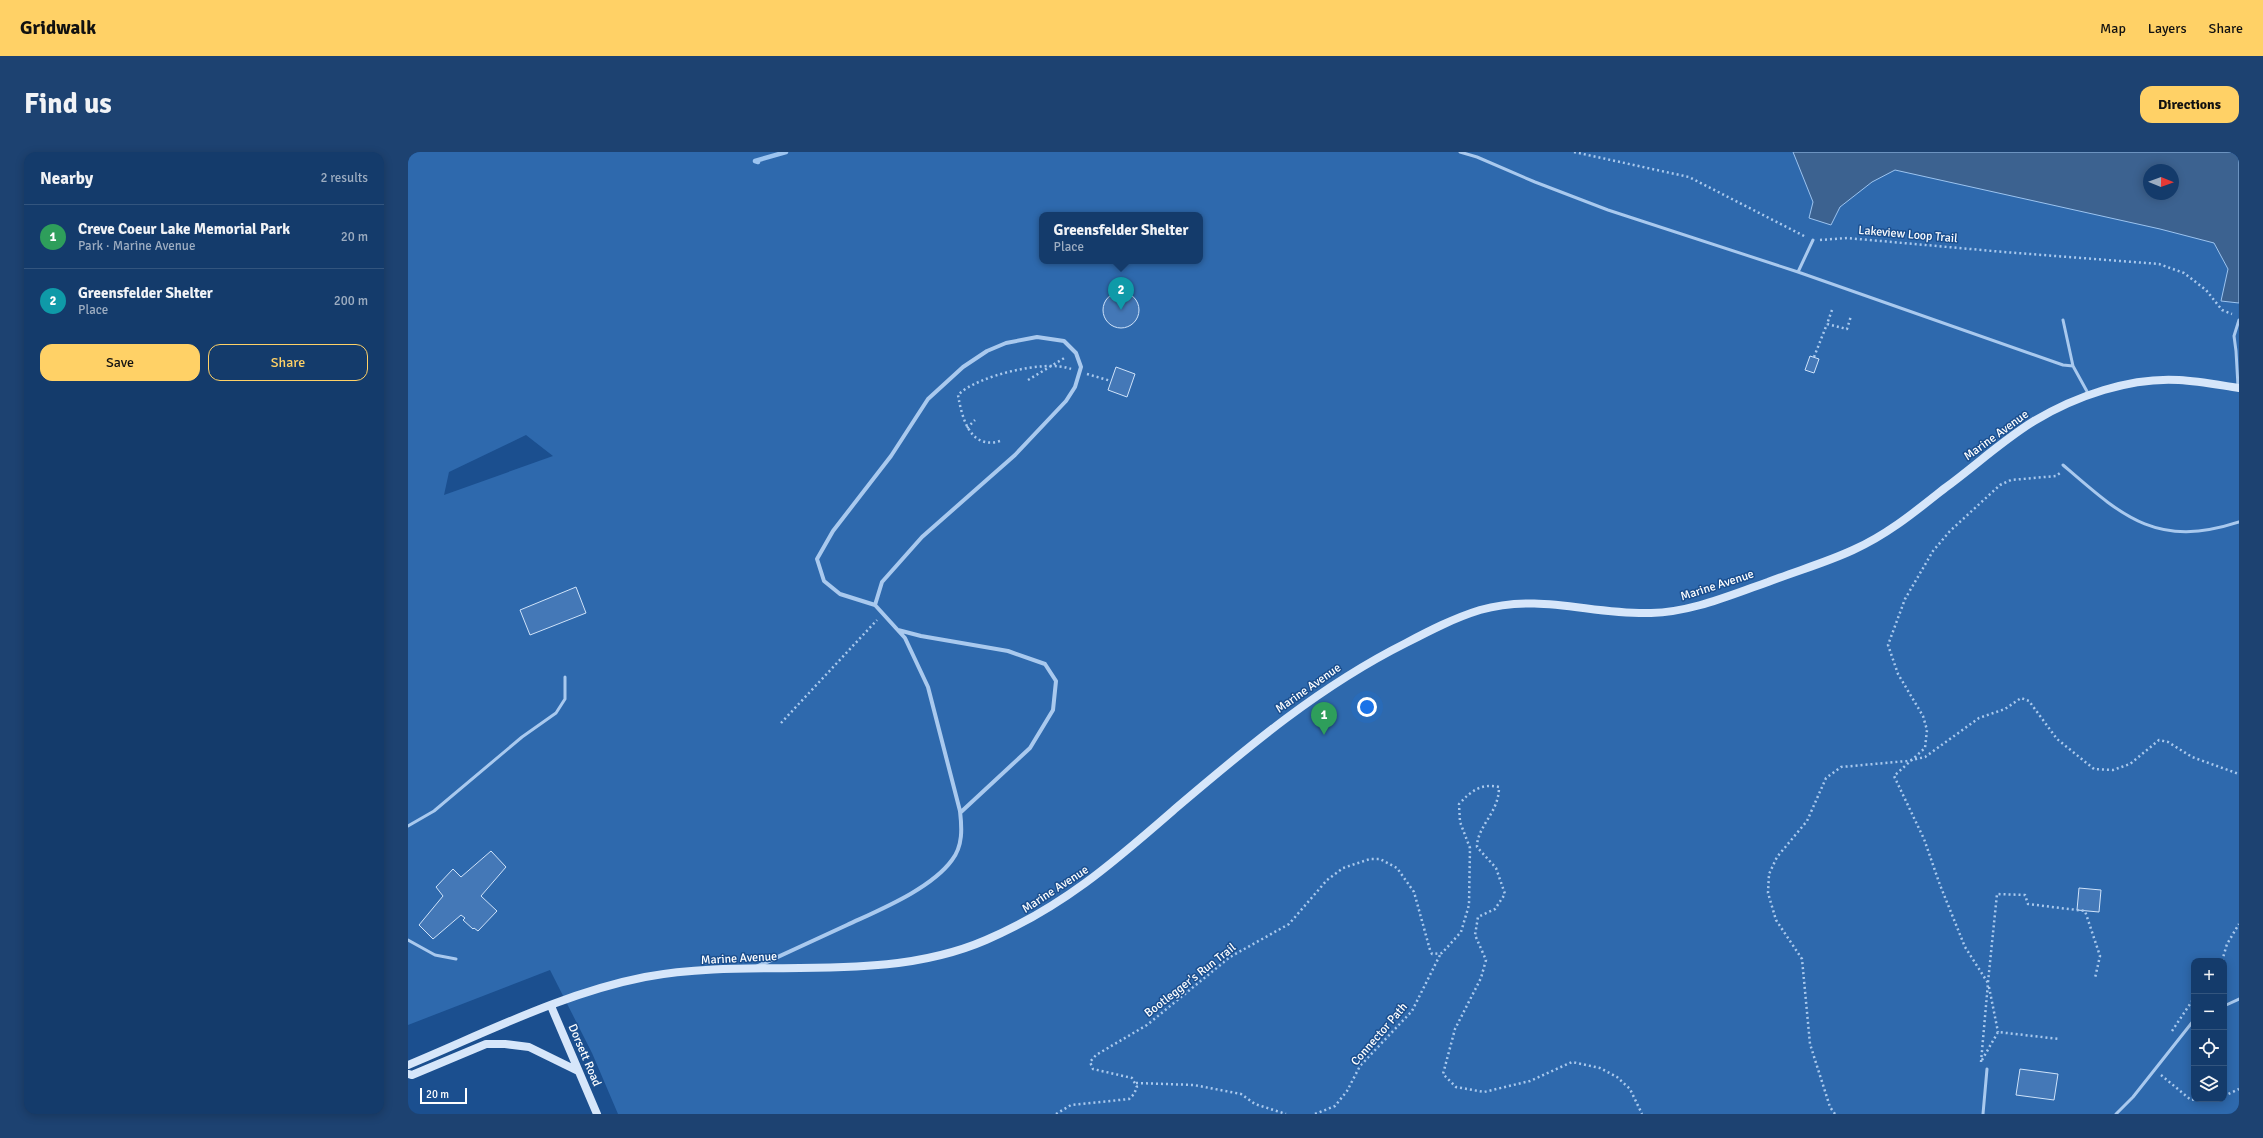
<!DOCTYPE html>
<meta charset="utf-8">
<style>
body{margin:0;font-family:Signika,sans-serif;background:#1d4271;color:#f1f3f6}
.controls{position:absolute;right:12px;bottom:12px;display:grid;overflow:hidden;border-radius:8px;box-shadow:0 2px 10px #0003}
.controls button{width:36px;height:36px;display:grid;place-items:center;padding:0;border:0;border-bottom:1px solid #33557e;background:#143b6b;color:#f1f3f6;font:20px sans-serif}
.compass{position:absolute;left:1735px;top:12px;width:36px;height:36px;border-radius:50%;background:#143b6b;box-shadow:0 2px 10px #0003;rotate:91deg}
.scale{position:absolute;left:12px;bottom:10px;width:47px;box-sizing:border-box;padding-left:4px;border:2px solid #fff;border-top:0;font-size:11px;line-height:14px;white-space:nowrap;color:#fff;-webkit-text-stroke:3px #1b4f8f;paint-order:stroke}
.you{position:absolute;left:959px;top:555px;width:14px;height:14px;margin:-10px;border:3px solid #fff;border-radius:50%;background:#1a73e8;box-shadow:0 0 0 6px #1a73e833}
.badge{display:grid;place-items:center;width:26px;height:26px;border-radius:50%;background:#ffd166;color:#fff;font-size:13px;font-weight:700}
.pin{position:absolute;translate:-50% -33px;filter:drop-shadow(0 1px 2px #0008)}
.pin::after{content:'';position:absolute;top:21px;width:14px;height:12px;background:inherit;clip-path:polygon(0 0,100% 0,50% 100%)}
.popup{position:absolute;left:631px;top:60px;width:164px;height:52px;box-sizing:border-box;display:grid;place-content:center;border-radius:8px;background:#143b6b;filter:drop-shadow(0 1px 3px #0005);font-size:13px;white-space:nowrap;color:#9dadc1}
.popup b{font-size:15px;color:#f1f3f6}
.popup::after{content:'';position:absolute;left:50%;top:100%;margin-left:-8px;border:8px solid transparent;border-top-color:#143b6b}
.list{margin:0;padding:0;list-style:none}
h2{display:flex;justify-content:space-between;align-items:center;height:52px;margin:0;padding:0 16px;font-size:17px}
h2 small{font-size:13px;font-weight:400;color:#9dadc1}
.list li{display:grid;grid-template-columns:26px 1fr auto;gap:12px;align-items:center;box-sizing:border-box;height:64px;padding:0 16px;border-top:1px solid #33557e}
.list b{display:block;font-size:15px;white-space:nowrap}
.list p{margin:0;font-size:13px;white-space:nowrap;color:#9dadc1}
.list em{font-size:13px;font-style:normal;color:#9dadc1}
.actions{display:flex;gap:8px;padding:12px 16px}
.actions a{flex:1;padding:9px 0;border:1px solid #ffd166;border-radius:12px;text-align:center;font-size:14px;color:#ffd166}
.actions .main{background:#ffd166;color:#111}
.icon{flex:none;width:22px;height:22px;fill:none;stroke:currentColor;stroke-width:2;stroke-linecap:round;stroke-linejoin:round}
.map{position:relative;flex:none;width:1831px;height:962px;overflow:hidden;border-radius:12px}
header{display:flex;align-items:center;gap:24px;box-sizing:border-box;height:56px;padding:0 20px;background:#ffd166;color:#111}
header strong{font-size:19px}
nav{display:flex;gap:22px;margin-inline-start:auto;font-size:14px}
.intro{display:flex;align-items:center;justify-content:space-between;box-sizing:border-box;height:96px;padding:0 24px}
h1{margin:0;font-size:28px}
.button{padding:10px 18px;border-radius:12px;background:#ffd166;color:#111;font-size:14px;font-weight:700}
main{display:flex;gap:24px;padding:0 24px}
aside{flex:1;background:#143b6b;border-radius:12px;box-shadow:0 2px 10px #0003}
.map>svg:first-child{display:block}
.green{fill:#2e69ad;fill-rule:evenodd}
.water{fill:#3c6290;stroke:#9cc4f0;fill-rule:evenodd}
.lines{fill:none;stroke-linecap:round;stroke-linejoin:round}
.stream{stroke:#9cc4f0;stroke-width:4.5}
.building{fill:#4478b7;stroke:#cfe3fa}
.path{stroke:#a9c9ee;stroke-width:2.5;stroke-dasharray:2 3;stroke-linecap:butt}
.lane{stroke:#a9c9ee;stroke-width:3}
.street{stroke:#a9c9ee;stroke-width:4}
.secondary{stroke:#d6e6fa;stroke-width:8}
.labels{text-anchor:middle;stroke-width:3;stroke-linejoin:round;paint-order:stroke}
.street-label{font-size:12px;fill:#fff;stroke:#1b4f8f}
</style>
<header>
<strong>Gridwalk</strong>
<nav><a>Map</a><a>Layers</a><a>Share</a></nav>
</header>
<div class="intro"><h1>Find us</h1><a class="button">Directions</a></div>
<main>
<aside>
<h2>Nearby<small>2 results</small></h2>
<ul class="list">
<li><span class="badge" style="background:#2e9e5b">1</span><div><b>Creve Coeur Lake Memorial Park</b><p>Park · Marine Avenue</p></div><em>20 m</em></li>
<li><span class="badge" style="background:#0f9aa8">2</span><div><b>Greensfelder Shelter</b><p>Place</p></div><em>200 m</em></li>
</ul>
<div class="actions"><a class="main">Save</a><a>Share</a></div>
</aside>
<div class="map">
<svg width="1831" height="962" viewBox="0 0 1831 962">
<rect width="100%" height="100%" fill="#1b4f8f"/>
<path class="green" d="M0,0H1831V962H210L184,901L142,818L0,873ZM1741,18H1765V42H1741ZM634,63H792V109H634ZM118,283L145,304L36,343L41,320ZM1786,809H1816V947H1786Z"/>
<path class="water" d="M1385,0H1831V151L1813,149L1820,117L1806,91L1752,77L1487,18L1464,30L1432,55L1423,73L1401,66L1405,50ZM1741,18H1765V42H1741Z"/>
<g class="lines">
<path class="stream" d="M350,10L347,9L378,0"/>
</g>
<path class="building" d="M695 158a18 18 0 1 1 36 0a18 18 0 1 1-36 0Z
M1402,204L1411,207L1406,221L1397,218Z
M708,215L727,222L719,245L700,238Z
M168,435L178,461L122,483L112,458Z
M83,699L98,715L73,744L89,759L70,779L66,776L65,777L55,768L57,766L53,763L25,787L11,773L35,744L28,735L45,717L53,725Z
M1671,736L1693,738L1691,760L1669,758Z
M1612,917L1650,922L1646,948L1608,943Z"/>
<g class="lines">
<path class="path" d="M1166,0L1281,25L1398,85
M1412,88L1439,86L1596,100L1751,112L1776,121L1798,138L1814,158L1824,162
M1424,158L1419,172L1439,177L1443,164
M1406,205L1419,172
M679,222L703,229
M620,228L658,205
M559,276L567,268
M592,289C562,298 554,266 550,243C568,224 638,207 663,217
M373,571L469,468
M1814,809L1819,792L1831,772
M1580,830L1589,742L1617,743L1620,752L1677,759L1692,804L1687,826
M1581,835L1590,880
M1764,879L1786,846
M1574,908L1590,880L1651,887
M1573,910L1580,831L1557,795L1532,733L1516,687L1486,624L1517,596L1519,578L1515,564L1490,522L1480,493L1497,447L1525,399L1542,379L1592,333L1603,328L1648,324L1652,321
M1753,923L1783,948L1791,947
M728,931L786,933L833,942L847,952L878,962
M1816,944L1831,937
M648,962L663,953L721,947L726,942L729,935L724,926L685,917L682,910L688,903L739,873L822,805L881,772L919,728L935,716L962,707H972L989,716L1006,740L1022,798L1024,802L1034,801L1053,780L1061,753L1062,696L1052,670L1051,652C1063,639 1073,631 1091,635C1091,661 1069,674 1069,695L1088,716L1097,742L1087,757L1070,765L1067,783L1078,808L1073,826L1047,877L1035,922L1048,935L1076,940L1122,929L1164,910L1192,916L1209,925L1222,937L1234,962
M907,962L927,954L939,939L952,914L1004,859L1033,801
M1427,962L1422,955L1402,892L1394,807L1368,768L1360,741L1361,722L1369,705L1399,669L1418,626L1433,615L1499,609L1517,605L1571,566L1597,557L1613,546L1621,549L1649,587L1686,617L1705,618L1722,612L1751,588L1760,590L1784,605L1831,622"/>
<path class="lane" d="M1052,0L1069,5L1127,30L1200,58L1390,120L1655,213L1665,214
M1390,120L1405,88
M1655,168L1665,214L1681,243
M1830,234L1828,199L1826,184L1831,168
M1655,313C1714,364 1748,397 1831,370
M0,674L26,659L114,585L148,561L157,547V525
M0,788L27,803L48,807
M1816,854L1831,847
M1575,962L1579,917
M1708,962L1725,945L1786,868"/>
<path class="street" d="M629,185L656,189L668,201L673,215L667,235L658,249L607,303L514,385L474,430L467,453L432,442L416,429L409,407L425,379L483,304L520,247L555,215L579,199L598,191Z
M490,478L513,484L600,499L637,512L648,529L645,558L622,596L553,660
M348,815C378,801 409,787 439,773C471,758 523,737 544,708C555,694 554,676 552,659L520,535L497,486L467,453"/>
<path class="secondary" d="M143,854L189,962
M0,913C77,881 155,841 237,825C348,804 472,834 578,788C655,755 706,710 768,656C841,594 912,534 998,491C1021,479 1046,466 1072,458C1134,441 1183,463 1243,461C1284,460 1322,443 1360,430C1388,419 1417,411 1445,398C1479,383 1508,359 1537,336C1567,314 1595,288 1626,269C1668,244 1722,225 1771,228C1791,229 1811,233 1831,236
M0,922L4,923L78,892H97L121,895L170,919"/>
</g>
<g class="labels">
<g class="street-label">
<text transform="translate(1500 82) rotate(5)" y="4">Lakeview Loop Trail</text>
<text transform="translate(1588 283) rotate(-36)" y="4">Marine Avenue</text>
<text transform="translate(1309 433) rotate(-18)" y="4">Marine Avenue</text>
<text transform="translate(900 536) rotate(-35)" y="4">Marine Avenue</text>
<text transform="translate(647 737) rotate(-33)" y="4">Marine Avenue</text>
<text transform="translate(331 806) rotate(-3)" y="4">Marine Avenue</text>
<text transform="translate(782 828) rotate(-38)" y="4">Bootlegger's Run Trail</text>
<text transform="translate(971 882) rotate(-49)" y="4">Connector Path</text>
<text transform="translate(177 903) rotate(67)" y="4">Dorsett Road</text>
</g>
</g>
</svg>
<div class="controls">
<button>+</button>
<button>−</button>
<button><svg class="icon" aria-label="locate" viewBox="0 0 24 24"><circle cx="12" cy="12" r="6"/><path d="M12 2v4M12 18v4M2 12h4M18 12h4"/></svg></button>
<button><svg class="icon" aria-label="layers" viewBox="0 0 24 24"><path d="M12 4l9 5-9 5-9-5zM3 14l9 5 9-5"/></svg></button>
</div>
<svg class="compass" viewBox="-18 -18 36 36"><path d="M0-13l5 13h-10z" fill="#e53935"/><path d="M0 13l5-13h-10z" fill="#9dadc1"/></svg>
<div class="scale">20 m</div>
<div class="you"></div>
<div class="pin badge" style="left:916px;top:583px;background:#2e9e5b">1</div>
<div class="pin badge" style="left:713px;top:158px;background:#0f9aa8">2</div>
<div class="popup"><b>Greensfelder Shelter</b>Place</div>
</div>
</main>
